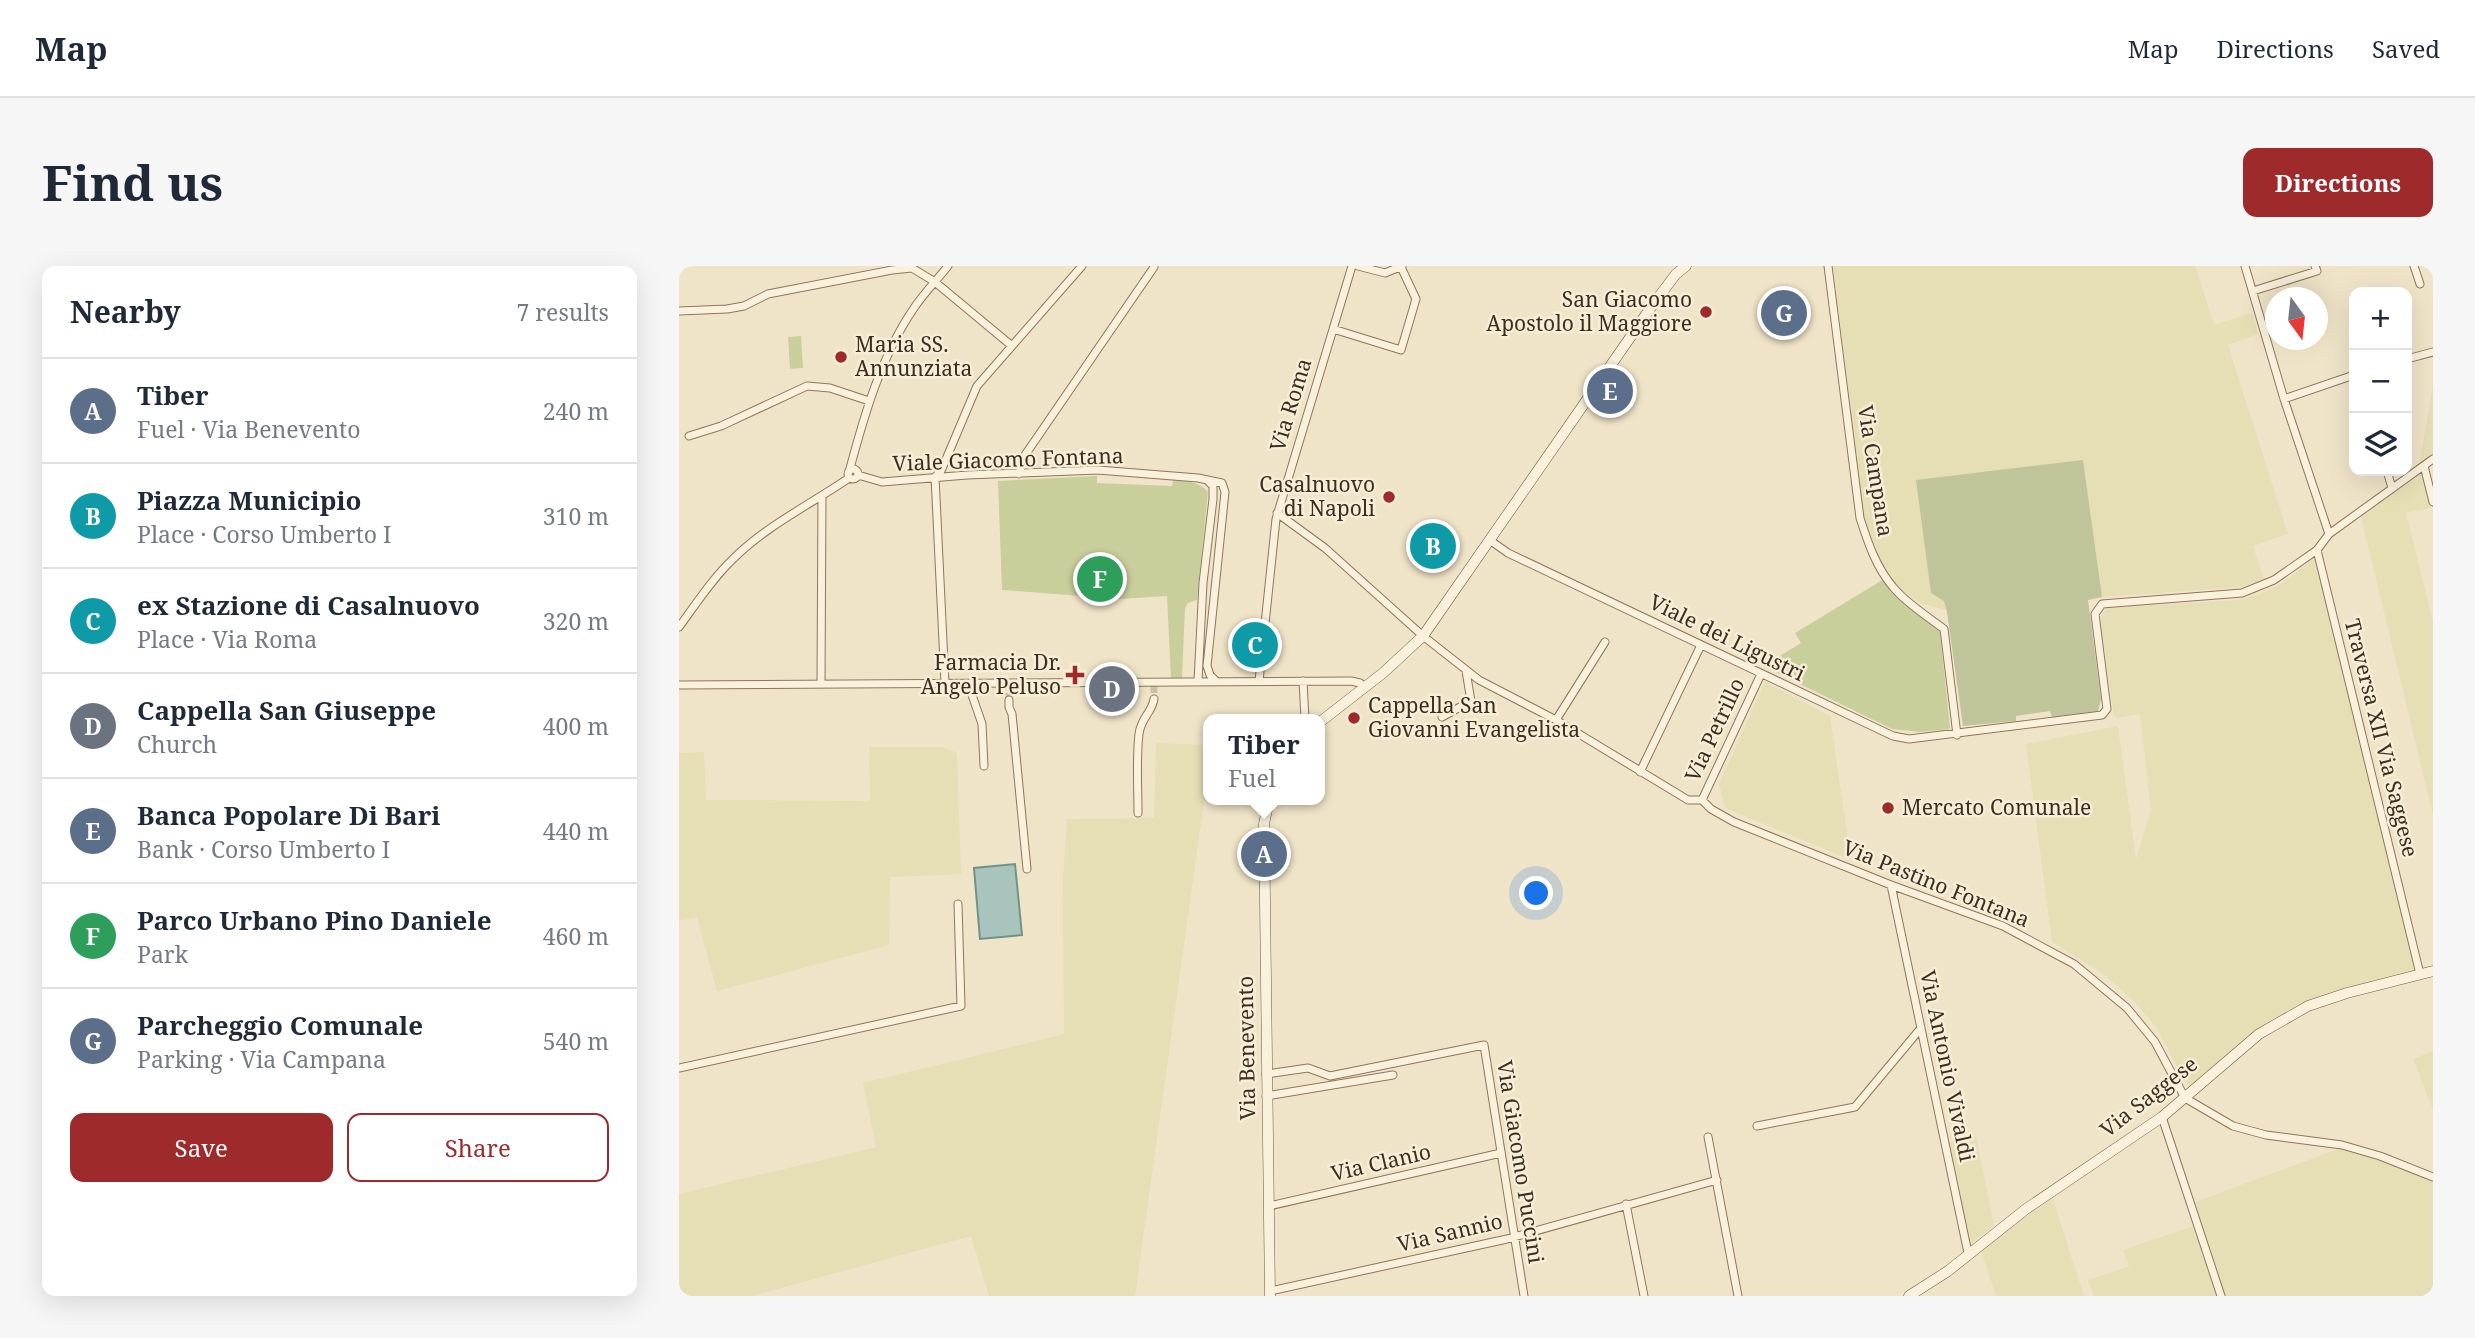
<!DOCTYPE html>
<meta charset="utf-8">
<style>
body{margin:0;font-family:"Noto Serif",serif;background:#f6f6f7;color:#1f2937}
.controls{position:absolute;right:21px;top:21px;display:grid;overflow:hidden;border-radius:14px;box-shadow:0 7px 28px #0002}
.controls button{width:63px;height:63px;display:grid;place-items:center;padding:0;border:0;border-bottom:2px solid #e0e1e3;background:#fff;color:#1f2937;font:35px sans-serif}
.compass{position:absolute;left:1586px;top:21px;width:63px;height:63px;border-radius:50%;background:#fff;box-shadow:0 7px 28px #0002;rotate:165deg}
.you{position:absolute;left:858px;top:628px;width:24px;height:24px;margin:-18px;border:5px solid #fff;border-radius:50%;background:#1a73e8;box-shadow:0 0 0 10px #1a73e833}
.badge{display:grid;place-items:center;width:46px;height:46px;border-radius:50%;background:#9e2a2b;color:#fff;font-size:23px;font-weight:700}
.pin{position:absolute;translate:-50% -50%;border:4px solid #fff;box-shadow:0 2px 7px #0006}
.popup{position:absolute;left:524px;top:448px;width:122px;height:91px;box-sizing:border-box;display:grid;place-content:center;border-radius:14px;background:#fff;filter:drop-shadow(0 2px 5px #0005);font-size:23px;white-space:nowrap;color:#747a83}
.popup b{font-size:26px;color:#1f2937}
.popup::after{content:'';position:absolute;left:50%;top:100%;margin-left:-14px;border:14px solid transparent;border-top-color:#fff}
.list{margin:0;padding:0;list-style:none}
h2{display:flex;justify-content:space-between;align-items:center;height:91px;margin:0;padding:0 28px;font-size:30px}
h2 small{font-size:23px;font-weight:400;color:#747a83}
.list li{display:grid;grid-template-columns:46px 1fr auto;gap:21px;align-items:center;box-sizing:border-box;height:105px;padding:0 28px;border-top:2px solid #e0e1e3}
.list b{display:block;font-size:26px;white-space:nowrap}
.list p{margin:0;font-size:23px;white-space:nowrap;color:#747a83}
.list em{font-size:23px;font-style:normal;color:#747a83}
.actions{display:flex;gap:14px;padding:21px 28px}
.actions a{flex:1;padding:16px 0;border:2px solid #9e2a2b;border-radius:14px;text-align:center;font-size:24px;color:#9e2a2b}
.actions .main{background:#9e2a2b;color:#fff}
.icon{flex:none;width:38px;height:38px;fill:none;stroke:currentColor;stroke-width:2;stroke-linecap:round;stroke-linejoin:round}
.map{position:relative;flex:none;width:1754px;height:1030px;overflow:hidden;border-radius:14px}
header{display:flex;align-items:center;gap:42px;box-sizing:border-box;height:98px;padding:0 35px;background:#fff;border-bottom:2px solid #e0e1e3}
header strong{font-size:33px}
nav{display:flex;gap:38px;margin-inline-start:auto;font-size:24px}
.intro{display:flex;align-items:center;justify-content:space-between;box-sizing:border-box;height:168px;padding:0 42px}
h1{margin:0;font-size:49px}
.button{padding:18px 32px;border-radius:14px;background:#9e2a2b;color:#fff;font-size:24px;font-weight:700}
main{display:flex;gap:42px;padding:0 42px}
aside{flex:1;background:#fff;border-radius:14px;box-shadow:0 7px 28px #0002}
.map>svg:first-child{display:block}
.farmland{fill:#e6deb5}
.green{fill:#c9cf9b}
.cemetery{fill:#bfc49a}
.water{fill:#a9c4bc;stroke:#6f938a;stroke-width:2}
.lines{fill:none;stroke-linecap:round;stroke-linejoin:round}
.minor-tunnel{stroke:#ccc0a6;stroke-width:7;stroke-dasharray:7 3.5;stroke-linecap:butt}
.minor-casing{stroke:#8d765c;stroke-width:9}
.secondary-casing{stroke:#6f573f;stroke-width:11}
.minor{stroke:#faf1dc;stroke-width:7}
.secondary{stroke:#faf1dc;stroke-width:10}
.poi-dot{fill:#9e2a2b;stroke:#f7eed8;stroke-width:2.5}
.labels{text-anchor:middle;stroke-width:5;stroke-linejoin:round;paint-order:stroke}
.poi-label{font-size:21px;fill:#3d2e20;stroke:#f7eed8;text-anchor:end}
.street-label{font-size:21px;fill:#3d2e20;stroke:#f7eed8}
</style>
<header>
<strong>Map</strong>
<nav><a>Map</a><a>Directions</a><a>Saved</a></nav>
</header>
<div class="intro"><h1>Find us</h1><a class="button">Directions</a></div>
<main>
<aside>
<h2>Nearby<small>7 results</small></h2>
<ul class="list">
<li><span class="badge" style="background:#5c6f8a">A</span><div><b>Tiber</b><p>Fuel · Via Benevento</p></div><em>240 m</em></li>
<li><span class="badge" style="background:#0f9aa8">B</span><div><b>Piazza Municipio</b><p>Place · Corso Umberto I</p></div><em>310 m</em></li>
<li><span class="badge" style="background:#0f9aa8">C</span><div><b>ex Stazione di Casalnuovo</b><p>Place · Via Roma</p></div><em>320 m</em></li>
<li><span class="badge" style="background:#6b7280">D</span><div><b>Cappella San Giuseppe</b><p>Church</p></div><em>400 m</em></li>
<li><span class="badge" style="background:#5c6f8a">E</span><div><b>Banca Popolare Di Bari</b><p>Bank · Corso Umberto I</p></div><em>440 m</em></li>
<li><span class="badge" style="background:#2e9e5b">F</span><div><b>Parco Urbano Pino Daniele</b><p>Park</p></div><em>460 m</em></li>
<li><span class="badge" style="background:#5c6f8a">G</span><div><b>Parcheggio Comunale</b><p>Parking · Via Campana</p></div><em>540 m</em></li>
</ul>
<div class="actions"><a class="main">Save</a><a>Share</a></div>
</aside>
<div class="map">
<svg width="1754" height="1030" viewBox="0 0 1754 1030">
<rect width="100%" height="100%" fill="#f0e4c8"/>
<path class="farmland" d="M1154,0H1516L1535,59L1573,47L1579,68L1549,79L1609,268L1574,280L1585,313L1562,321L1423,331L1404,194L1265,335L1267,344L1241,337L1218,321L1206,305L1193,279L1185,251Z
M1754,118V190L1740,200L1754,119Z
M1742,206L1752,242L1727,247L1754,356V549L1682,251Z
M1636,291L1735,704L1646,728L1616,740L1583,760L1510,823L1477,761L1456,736L1423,707L1373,676L1347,478L1439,460L1457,593L1472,545L1461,448L1438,452L1435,450L1421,354L1424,347L1427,342L1558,334L1576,330L1604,317Z
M1086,416L1151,450L1172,594L1046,542L1040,518Z
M477,477L529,479V507L456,1030H310L292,970L73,1030H3L0,1017V928L197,881L184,817L385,768L384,614L388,553L475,552Z
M190,481H264L278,487L282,608L211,611L210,679L38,725L18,651L0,655V487L25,486L27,534L191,535Z
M1754,785V844L1734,793Z
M1297,870L1315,960L1290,978L1270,876Z
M1659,883L1715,897L1754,914V1030H1546L1516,936Z
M1373,931L1405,1030H1317L1302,984Z
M1514,960L1538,1030H1415L1409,1014L1450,1000L1444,984Z"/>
<path class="green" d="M122,70L124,102L111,103L109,71Z
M418,210V217L493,220L494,214C508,215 519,215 529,226L518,334L509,337L506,342L503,413L492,414L488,330L442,333L323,324L319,215Z
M1205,313L1217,329L1261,365L1271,463L1241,466L1213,463L1084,400L1122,377L1116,367Z"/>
<path class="cemetery" d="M1404,194L1423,331L1409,334L1422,433L1419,445L1373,451L1371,445L1337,450V455L1284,460L1268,346L1265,335L1252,327L1237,214Z"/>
<path class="water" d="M336,598L343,669L301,673L295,602Z"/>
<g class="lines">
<path class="minor-tunnel" d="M475,420V433
M330,434V422"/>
<g class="minor-casing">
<path id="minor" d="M679,0L706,7L723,0
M1149,0L1181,252C1189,277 1197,301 1214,321C1227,337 1248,350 1265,363L1278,469
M1566,0L1605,133L1650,268
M1735,0L1741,18
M1574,25L1638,5L1636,0
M0,45L48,43L65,40L89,28L213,4L233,2L256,16L333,80
M654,63L722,84L737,33L722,1
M1728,93L1754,86
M1605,133L1675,109
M10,170L42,160L128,120L151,122L190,135
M1745,200L1754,236
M169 208a5 5 0 1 1 10 0a5 5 0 1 1-10 0Z
M1708,205L1713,222
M170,206C185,150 202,90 235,42C245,27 258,14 269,0
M340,208L344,192L475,1
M179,209L203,216L288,209L419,204L519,212L543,217L546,226L528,400L531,409L537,415
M256,211L262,205L298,120L403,0
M256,211L266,417
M598,247L646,282L744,370L800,414L877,454L1009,534H1023
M812,275L829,287L1214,470L1230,473L1423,449L1428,443L1416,348L1423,338L1563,327L1595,314L1638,284L1650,268L1754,193
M1638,284L1741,708
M0,361C17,338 33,313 54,293C87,260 132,238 170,212
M519,415L524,317L534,233V220L528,214
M580,415L597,253L673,0
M624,415L626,453
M142,418L143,230
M292,418L293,429L303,458L305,500
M0,419L672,415L681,417L685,421
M330,434V441L333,448L348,603
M763,451L792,435L787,405
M877,454L926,376
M961,506L1022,379
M1023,534L1032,543L1055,556L1212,619L1324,660L1395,698L1448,742L1476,776L1506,832L1554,860L1587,869L1663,879L1701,890L1754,911
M1023,534L1082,408
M459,547C459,521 457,494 460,468C462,451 473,447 475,433
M1212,619L1289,987
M0,802L282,740L279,638
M587,808L629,802L651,810L805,779L845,1030
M587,830L714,809
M1483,851L1542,1030
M1078,860L1176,841L1242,762
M1029,871L1059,1030
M947,938L965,1030
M590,940L822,887
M591,1025L828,973L1038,914"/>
</g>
<g class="secondary-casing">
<path id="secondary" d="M641,456L704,407L744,370L975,37L997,8L1007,0
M590,534L585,558L591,1030
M1230,1030L1269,1005L1347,943L1483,851L1580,768L1629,740L1668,727L1754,705"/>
</g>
<use href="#minor" class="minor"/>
<use href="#secondary" class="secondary"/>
</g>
<g class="poi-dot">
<circle cx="1027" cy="46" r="7"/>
<circle cx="162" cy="91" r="7"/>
<circle cx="710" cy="231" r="7"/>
<path d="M392.5 398.5h7v7h7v7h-7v7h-7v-7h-7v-7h7z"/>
<circle cx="675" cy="452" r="7"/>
<circle cx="1209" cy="542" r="7"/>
</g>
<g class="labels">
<g class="poi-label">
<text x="1013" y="41">San Giacomo<tspan x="1013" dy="24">Apostolo il Maggiore</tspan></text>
<text x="176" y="86" text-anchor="start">Maria SS.<tspan x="176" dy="24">Annunziata</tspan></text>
<text x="696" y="226">Casalnuovo<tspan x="696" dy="24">di Napoli</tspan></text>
<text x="382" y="404">Farmacia Dr.<tspan x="382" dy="24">Angelo Peluso</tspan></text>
<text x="689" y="447" text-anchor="start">Cappella San<tspan x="689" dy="24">Giovanni Evangelista</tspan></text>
<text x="1223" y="549" text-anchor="start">Mercato Comunale</text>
</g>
<g class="street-label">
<text transform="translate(612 139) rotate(-73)" y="7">Via Roma</text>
<text transform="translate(329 194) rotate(-2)" y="7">Viale Giacomo Fontana</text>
<text transform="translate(1196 205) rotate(81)" y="7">Via Campana</text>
<text transform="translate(1048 372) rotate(26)" y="7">Viale dei Ligustri</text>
<text transform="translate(1036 464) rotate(-65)" y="7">Via Petrillo</text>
<text transform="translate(1702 472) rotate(76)" y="7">Traversa XII Via Saggese</text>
<text transform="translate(1257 618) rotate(22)" y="7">Via Pastino Fontana</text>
<text transform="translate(568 782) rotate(-91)" y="7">Via Benevento</text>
<text transform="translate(1268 800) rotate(78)" y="7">Via Antonio Vivaldi</text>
<text transform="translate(1470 831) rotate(-38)" y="7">Via Saggese</text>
<text transform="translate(841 896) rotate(81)" y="7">Via Giacomo Puccini</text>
<text transform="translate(702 897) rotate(-13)" y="7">Via Clanio</text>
<text transform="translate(771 967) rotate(-13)" y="7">Via Sannio</text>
</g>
</g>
</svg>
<div class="controls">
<button>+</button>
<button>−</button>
<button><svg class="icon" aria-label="layers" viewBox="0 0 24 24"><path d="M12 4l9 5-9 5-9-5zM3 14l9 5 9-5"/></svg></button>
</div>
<svg class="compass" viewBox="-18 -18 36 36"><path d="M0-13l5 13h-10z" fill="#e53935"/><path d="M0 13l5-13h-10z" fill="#747a83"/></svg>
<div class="you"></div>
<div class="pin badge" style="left:585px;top:588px;background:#5c6f8a">A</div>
<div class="popup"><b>Tiber</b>Fuel</div>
<div class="pin badge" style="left:754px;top:280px;background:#0f9aa8">B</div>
<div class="pin badge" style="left:576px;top:379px;background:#0f9aa8">C</div>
<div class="pin badge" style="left:433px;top:423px;background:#6b7280">D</div>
<div class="pin badge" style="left:931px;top:125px;background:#5c6f8a">E</div>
<div class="pin badge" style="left:421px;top:313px;background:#2e9e5b">F</div>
<div class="pin badge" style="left:1105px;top:47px;background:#5c6f8a">G</div>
</div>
</main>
